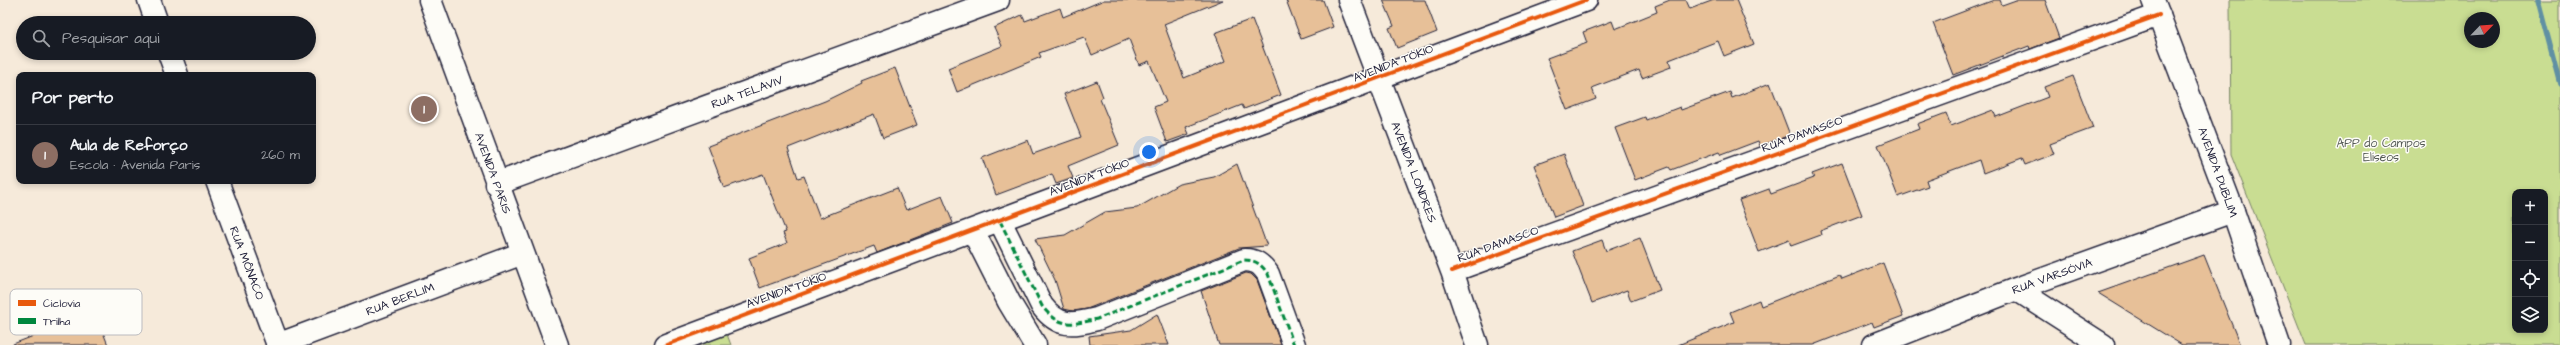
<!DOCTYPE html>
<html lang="pt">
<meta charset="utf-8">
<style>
body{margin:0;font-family:"Architects Daughter",sans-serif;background:#20242c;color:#f1f3f6}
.controls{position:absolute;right:12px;bottom:12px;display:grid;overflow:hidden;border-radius:8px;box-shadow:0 2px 6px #0003}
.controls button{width:36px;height:36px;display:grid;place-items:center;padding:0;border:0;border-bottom:1px solid #363941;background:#171b24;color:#f1f3f6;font:20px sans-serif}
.compass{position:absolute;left:2464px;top:12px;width:36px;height:36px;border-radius:50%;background:#171b24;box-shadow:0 2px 6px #0003;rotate:65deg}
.you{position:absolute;left:1149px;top:152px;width:14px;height:14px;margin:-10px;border:3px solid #fff;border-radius:50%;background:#1a73e8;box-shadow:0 0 0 6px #1a73e833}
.badge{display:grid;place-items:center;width:26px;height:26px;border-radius:50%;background:#b45309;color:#fff;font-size:13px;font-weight:700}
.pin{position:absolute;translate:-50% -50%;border:2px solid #fff;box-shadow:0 1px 4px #0006}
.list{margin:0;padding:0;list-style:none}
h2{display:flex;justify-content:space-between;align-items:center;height:52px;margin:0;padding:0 16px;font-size:17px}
h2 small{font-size:13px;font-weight:400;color:#9ea1a6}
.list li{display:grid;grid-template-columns:26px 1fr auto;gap:12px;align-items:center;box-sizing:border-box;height:60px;padding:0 16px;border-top:1px solid #363941}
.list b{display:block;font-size:15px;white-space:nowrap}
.list p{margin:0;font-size:13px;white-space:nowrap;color:#9ea1a6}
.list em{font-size:13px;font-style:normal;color:#9ea1a6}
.icon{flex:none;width:22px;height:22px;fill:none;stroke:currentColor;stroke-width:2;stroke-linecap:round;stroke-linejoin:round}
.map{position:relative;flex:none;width:2560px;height:345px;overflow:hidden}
.search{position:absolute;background:#171b24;box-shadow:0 2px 6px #0003;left:16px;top:16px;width:300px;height:44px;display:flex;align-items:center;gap:10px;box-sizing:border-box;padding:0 14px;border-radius:22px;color:#9ea1a6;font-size:15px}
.panel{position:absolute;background:#171b24;box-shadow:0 2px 6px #0003;left:16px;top:72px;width:300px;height:112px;border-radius:8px}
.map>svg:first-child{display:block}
.green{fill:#c9dd92;stroke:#768066;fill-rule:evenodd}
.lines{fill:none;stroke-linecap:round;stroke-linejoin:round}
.stream{stroke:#6090a3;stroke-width:5.5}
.building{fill:#e7c098;stroke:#22223b}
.minor-casing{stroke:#22223b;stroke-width:25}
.tertiary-casing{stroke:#22223b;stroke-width:25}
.minor{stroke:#fdfcf7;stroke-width:22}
.tertiary{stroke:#fdfcf7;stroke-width:22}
.quiet{stroke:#00873e;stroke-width:3;stroke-dasharray:6 3;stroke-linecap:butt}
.cycleway-casing{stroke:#fdfcf7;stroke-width:6}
.cycleway{stroke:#e8590c;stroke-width:4}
.labels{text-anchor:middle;stroke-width:3;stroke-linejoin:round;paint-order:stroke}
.street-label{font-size:12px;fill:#22223b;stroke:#fdfcf7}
.park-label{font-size:12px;fill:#545a55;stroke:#fdfcf7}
.key{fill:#fdfcf7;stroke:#bbbbbf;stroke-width:1}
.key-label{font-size:11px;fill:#22223b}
</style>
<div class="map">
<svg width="2560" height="345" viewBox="0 0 2560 345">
<rect width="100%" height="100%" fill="#f6eada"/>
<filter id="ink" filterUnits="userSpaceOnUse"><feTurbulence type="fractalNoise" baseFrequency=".025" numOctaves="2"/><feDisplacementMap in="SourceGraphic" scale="8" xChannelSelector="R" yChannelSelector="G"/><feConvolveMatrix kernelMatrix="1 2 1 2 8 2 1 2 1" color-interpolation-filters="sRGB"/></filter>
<g filter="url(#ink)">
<path class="green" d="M2230,0H2560V345H2306L2231,154ZM2470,18H2494V42H2470ZM2515,192H2545V330H2515Z
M725,329L731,345H688Z"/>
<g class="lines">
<path class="stream" d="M2538,0L2560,84"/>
</g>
<path class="building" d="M1104,0H1223L1164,24L1184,78L1226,61L1215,33L1252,19L1281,95L1244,109L1242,105L1186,127L1189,134L1167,142L1154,107L1166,102L1149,61L1139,65L1129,39L1092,55L1084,37L1039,53L1041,57L957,92L948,68L1002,46L994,28L1022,15L1025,21L1060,8L1063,17Z
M1286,0H1323L1333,27L1301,39Z
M1383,0H1425L1437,32L1397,48L1389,28L1394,26Z
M1670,0H1686L1690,9L1714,0H1736L1754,44L1724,56L1718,41L1669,60L1671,67L1642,78L1639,70L1592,88L1596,99L1567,110L1547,58L1587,43L1583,32L1612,21L1615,29L1657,12L1655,6Z
M1994,0H2000L2002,5L2016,0H2045L2059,38L2030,49L2029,46L1953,75L1933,23Z
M895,68L917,125L883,138L874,114L788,148L798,178L804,176L820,218L897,188L906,210L942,196L953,223L877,253L874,246L760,288L749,258L787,243L783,233L786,232L763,174L724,188L708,146L825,101L862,83L861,81Z
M2073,76L2093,128L2050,144L2054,154L2025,165L2022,158L1983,173L1979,160L1926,180L1928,186L1898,197L1878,145L1919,129L1917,124L1946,113L1951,126L1993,110L1996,117L2048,97L2044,87Z
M1097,81L1103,97L1100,99L1119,145L1068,166L1073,178L1056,184L1052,174L996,195L982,158L1028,140L1033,154L1081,137L1064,94Z
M1770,83L1790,135L1760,146L1758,141L1721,155L1719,152L1671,170L1669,167L1635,180L1615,128L1645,117L1646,120L1680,107L1681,110L1730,92L1732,98Z
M1564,154L1583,206L1554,217L1534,165Z
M1842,163L1862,215L1820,231L1821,235L1791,246L1789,240L1759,252L1739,200L1769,189L1771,194L1814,178L1812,174Z
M1237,164L1267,246L1239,248L1087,309L1073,311L1064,309L1055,280L1035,239L1065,235L1105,212L1137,208L1179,184L1214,177Z
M1640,238L1660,290L1631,301L1627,290L1592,303L1572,251L1602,240L1606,251Z
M2204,255L2240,345H2182L2098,293Z
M1883,263L1903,316L1874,327L1872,322L1813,345H1678L1734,322L1730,312L1759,300L1761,306L1840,275L1842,279Z
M1246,273L1251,274L1257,280L1281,345H1219L1201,291Z
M95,312L108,345H13V344Z
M1157,314L1169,345H1090L1089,336L1131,330Z"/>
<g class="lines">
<g class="minor-casing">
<path id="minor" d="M149,0L157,23
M430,0L557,345
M1349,0L1452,271L1477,345
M169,53L177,75
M217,181L278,345
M496,184L998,0
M1000,221L1042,306C1059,328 1072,325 1097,319L1244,260C1256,260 1261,264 1268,274L1294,345
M973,231L1009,302L1035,345
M1452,271L2159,15
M2016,289L2103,345
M277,345L523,253
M1874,345L2016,289L2233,211"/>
</g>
<g class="tertiary-casing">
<path id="tertiary" d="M2153,0L2233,211L2279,345
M666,345L1586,0"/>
</g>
<use href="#minor" class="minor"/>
<use href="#tertiary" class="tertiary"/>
<path class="quiet" d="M1000,221L1042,306C1059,328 1072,325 1097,319L1244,260C1256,260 1261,264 1268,274L1294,345"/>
<g class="cycleway-casing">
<path id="cycleway" d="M1452,271L2159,15
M666,345L1586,0"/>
</g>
<use href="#cycleway" class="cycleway"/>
</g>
</g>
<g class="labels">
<g class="street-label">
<text transform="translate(1393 63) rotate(-21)" y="4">AVENIDA TÓKIO</text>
<text transform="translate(747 92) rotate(-20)" y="4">RUA TELAVIV</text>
<text transform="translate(1802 134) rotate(-20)" y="4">RUA DAMASCO</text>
<text transform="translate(1414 172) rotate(69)" y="4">AVENIDA LONDRES</text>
<text transform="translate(2218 172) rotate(70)" y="4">AVENIDA DUBLIM</text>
<text transform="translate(493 173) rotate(70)" y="4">AVENIDA PARIS</text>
<text transform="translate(1089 177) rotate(-21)" y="4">AVENIDA TÓKIO</text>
<text transform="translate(1498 244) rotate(-20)" y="4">RUA DAMASCO</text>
<text transform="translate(247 263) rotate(69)" y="4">RUA MÔNACO</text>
<text transform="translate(2052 276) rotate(-20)" y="4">RUA VARSÓVIA</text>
<text transform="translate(786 290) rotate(-20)" y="4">AVENIDA TÓKIO</text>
<text transform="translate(400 299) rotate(-21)" y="4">RUA BERLIM</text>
</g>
<g class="park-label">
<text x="2381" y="147">APP do Campos<tspan x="2381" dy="14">Elíseos</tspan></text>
</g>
</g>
<rect x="10" y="289" width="132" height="46" rx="6" class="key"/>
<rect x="18" y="300" width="18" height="6" fill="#e8590c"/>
<rect x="18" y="318" width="18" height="6" fill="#00873e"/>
<g class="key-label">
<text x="43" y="307">Ciclovia</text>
<text x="43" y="325">Trilha</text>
</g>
</svg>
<div class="controls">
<button>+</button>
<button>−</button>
<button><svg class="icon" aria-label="locate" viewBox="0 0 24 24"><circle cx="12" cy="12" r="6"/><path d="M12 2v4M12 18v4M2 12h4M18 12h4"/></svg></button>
<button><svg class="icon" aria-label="layers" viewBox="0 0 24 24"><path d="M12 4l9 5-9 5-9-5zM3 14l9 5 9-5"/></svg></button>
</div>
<svg class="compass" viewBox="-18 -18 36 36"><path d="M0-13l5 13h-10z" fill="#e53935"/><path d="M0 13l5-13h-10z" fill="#9ea1a6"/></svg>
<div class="you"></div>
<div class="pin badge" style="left:424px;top:109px;background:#8d6e63">1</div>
<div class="search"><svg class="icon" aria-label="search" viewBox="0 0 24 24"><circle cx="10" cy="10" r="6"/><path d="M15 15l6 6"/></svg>Pesquisar aqui</div>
<section class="panel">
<h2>Por perto<small></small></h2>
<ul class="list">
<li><span class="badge" style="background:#8d6e63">1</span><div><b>Aula de Reforço</b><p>Escola · Avenida Paris</p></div><em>260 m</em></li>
</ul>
</section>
</div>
